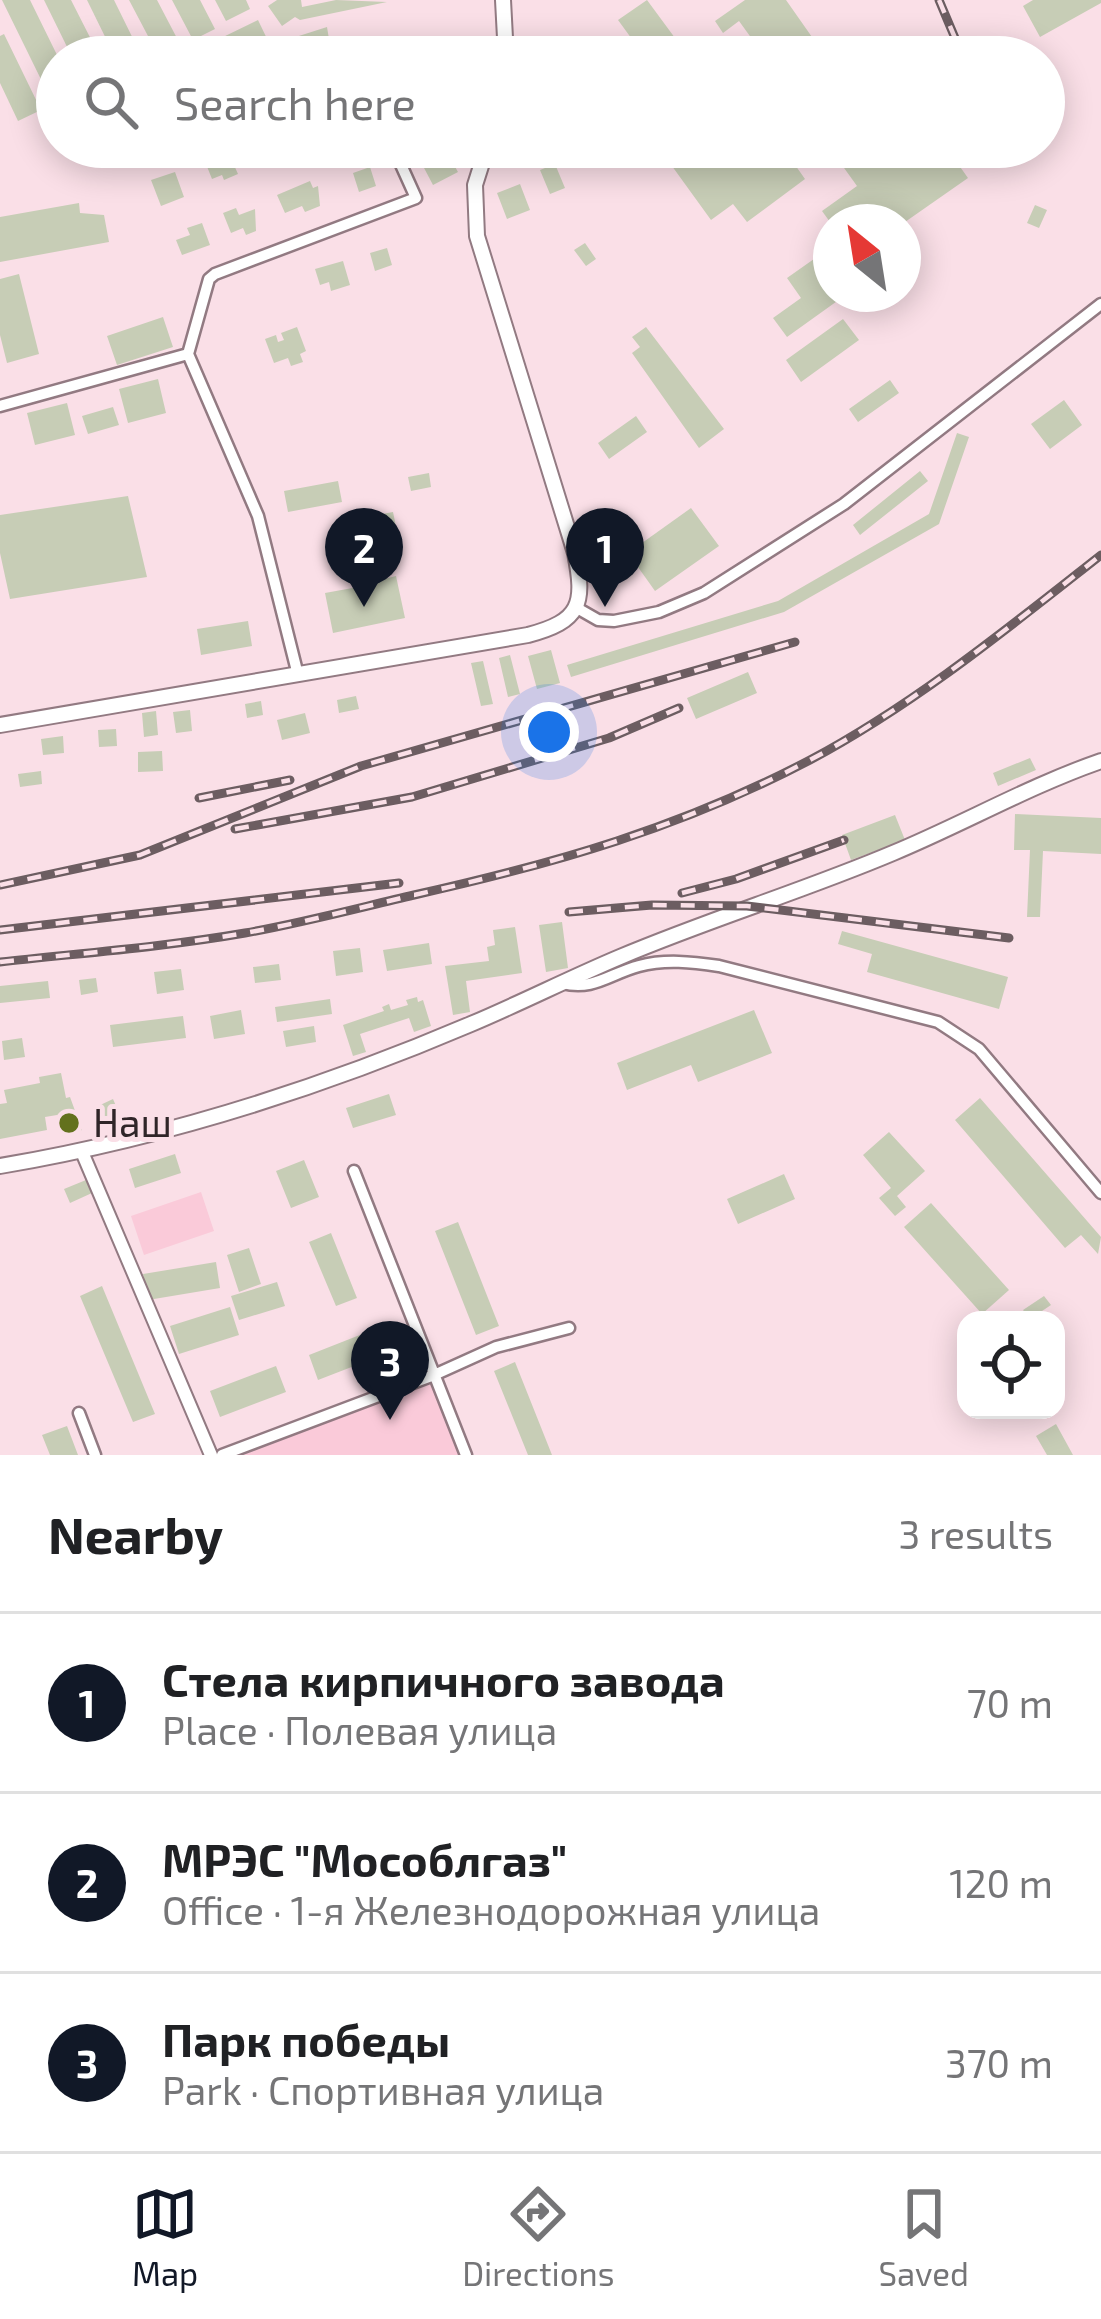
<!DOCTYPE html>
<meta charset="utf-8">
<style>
body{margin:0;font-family:"Exo 2",sans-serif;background:#f2f2f2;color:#202124}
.controls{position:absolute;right:36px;bottom:36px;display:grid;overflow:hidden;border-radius:24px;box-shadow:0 6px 30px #0003}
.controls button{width:108px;height:108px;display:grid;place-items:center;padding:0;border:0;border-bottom:3px solid #e0e0e0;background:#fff;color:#202124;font:60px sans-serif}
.compass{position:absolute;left:813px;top:204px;width:108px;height:108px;border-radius:50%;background:#fff;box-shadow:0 6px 30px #0003;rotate:330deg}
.you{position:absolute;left:549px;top:732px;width:42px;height:42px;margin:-30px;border:9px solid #fff;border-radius:50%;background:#1a73e8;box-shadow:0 0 0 18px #1a73e833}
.badge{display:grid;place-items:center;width:78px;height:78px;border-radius:50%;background:#111827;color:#fff;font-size:39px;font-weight:700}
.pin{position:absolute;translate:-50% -99px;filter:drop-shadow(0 3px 6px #0008)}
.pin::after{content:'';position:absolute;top:63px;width:42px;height:36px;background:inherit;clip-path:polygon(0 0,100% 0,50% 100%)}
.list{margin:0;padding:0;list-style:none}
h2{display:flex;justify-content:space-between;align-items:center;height:156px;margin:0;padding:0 48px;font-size:51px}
h2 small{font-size:39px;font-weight:400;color:#757577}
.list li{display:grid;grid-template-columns:78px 1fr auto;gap:36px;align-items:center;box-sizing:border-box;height:180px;padding:0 48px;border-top:3px solid #e0e0e0}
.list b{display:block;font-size:45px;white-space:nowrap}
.list p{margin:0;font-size:39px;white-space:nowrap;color:#757577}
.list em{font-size:39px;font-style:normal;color:#757577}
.icon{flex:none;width:66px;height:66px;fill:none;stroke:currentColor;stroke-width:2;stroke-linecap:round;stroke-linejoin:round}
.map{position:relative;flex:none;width:1101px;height:1455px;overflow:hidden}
.search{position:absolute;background:#fff;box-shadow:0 6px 30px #0003;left:36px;right:36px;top:36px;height:132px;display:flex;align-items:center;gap:30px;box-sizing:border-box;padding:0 42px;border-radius:66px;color:#757577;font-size:45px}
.sheet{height:696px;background:#fff}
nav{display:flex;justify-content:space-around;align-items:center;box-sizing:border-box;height:168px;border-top:3px solid #e0e0e0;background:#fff;font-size:33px;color:#757577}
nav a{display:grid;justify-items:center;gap:6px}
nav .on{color:#111827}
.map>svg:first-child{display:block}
.green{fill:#facad9}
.building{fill:#c7cdb6}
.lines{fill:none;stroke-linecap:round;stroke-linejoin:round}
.minor-casing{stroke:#927a82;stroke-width:15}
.tertiary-casing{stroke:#927a82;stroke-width:16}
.secondary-casing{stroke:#927a82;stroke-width:18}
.minor{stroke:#fff;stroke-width:10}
.tertiary{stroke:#fff;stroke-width:12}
.secondary{stroke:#fff;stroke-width:14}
.rail-casing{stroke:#6c5d61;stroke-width:9}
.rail{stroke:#fadfe7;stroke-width:4.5;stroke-dasharray:14;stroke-linecap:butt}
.poi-dot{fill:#63711d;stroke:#fadfe7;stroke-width:4.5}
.labels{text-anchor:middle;stroke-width:10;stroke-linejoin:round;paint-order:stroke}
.poi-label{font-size:39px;fill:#2f2528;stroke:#fadfe7;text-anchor:start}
</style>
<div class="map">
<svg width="1101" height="1455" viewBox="0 0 1101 1455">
<rect width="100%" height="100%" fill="#fadfe7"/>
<path class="green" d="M201,1192L214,1231L144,1255L131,1216Z
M431,1384L459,1455H239Z"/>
<path class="building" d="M2,0H30L58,57L57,112Z
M44,0H71L100,57H72Z
M87,0H114L142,57H115Z
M129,0H157L180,44L158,55Z
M172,0H200L215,29L193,40Z
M215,0H246L250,9L226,21Z
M277,0H301L302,7L336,0L387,2L300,20L295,17L282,26L268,6Z
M647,0L689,57H645L618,20Z
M745,0H786L826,57H765L739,21L723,33L715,21Z
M1033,0H1101V3L1040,37L1023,6Z
M258,20L270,45L245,57H182Z
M327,27L329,39L300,47L305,57H287L280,42Z
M4,34L41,110L18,121L0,83V36Z
M213,147H226L238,174L224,180L222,175L212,179L206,164L218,159Z
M413,147H444L458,172L433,185Z
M675,147H774L788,166L793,162L805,179L747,222L733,204L711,220L664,155Z
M829,147H890L898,157L912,147H946L968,178L905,222H830L822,211L857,186Z
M555,164L565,188L550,194L540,170Z
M370,167L376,186L359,192L353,173Z
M175,172L184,197L161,206L151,180Z
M310,181L313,188L318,186L320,206L305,212L302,206L285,213L277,195Z
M520,184L530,210L507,219L497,193Z
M79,203L80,213L104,215L109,242L0,262V217Z
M1035,205L1047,210L1039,228L1027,223Z
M236,208L239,215L255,209L256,231L246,235L243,228L231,233L223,213Z
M202,223L210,245L182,255L176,240L190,235L187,228Z
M585,243L596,259L586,266L574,250Z
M831,247V294H847L787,337L773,318L801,298L787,278Z
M387,248L392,265L375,271L370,253Z
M343,261L350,285L331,291L329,282L320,285L315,269Z
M19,274L39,354L7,363L0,335V279Z
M163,317L173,347L117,365L107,336Z
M843,319L859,340L801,382L786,360Z
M297,327L306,351L300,354L303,362L291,366L288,358L274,363L265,339L276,335L278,342L284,340L281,333Z
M646,327L724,429L699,448L632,353L640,347L632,337Z
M158,379L166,413L128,423L119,389Z
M890,380L899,393L858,422L849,409Z
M1064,400L1082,425L1050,449L1031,424Z
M67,403L75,435L35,445L27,413Z
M113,407L119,425L88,434L82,416Z
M636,416L647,432L609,459L598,443Z
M957,433L969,437L939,524L784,612L571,677L567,665L778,601L929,514Z
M920,471L928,481L860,535L853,525Z
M429,473L431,487L411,491L408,477Z
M338,481L342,502L288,512L284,491Z
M128,496L147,577L10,599L0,553V515Z
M691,508L719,546L655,591L628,553Z
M393,512L401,551L386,555L377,515Z
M383,570L384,579L396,576L405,618L333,633L325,593L369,585L366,574Z
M248,621L252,646L201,655L197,629Z
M551,650L560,683L537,689L528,656Z
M510,655L520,694L508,697L499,658Z
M483,661L493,704L481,706L471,663Z
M748,672L757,693L696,719L687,698Z
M356,696L359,709L339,713L337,700Z
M261,701L263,715L247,718L245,704Z
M190,710L192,731L176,733L173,712Z
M156,711L158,735L144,737L142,713Z
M305,713L310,733L282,740L277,720Z
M116,729L117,746L99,747L98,730Z
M63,736L64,753L43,755L41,739Z
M162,751L163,771L138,772V752Z
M1030,758L1036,770L998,786L993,773Z
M41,771L42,784L20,787L18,774Z
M1015,814L1101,818V854L1043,851L1040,917H1027L1030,850H1014Z
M895,815L905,840L851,860L842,835Z
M562,922L568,968L546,972L539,925Z
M515,927L522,973L466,981L470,1012L453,1015L445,966L489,961L487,947L495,945L493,930Z
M842,931L1008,977L999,1009L867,972L872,954L838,944Z
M429,943L432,964L387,971L383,950Z
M360,948L363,972L336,976L333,951Z
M279,964L281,980L255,983L253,967Z
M181,969L184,990L157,994L154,972Z
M96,978L98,992L81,995L79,980Z
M48,981L50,998L0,1003V986Z
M417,997L418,1002L423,1000L431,1026L414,1032L409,1018L360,1034L366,1052L353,1056L343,1025L384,1011L382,1007L389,1004L391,1010L408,1005L406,1000Z
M330,999L332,1014L277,1022L275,1007Z
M241,1010L245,1034L214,1039L210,1016Z
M754,1010L772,1053L698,1082L691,1065L627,1090L617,1063Z
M183,1016L186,1038L113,1047L110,1025Z
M314,1026L316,1042L286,1047L283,1031Z
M22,1038L25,1057L4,1060L2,1041Z
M61,1073L66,1098L70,1097L82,1130L63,1136L57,1115L45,1117L47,1130L0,1139V1104L7,1103L4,1090L40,1083L39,1077Z
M389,1094L396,1115L353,1128L346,1108Z
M980,1098L1101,1237L1098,1254L1081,1235L1065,1248L955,1120Z
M113,1099L119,1113L102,1121L96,1107Z
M889,1132L925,1171L897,1196L906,1207L895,1216L879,1198L891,1188L863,1155Z
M175,1154L181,1173L135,1188L129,1169Z
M304,1160L319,1197L291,1208L276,1171Z
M784,1174L795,1199L738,1224L727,1199Z
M86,1180L92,1193L70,1203L64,1189Z
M931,1203L1009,1290L982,1314L904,1227Z
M458,1222L499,1326L476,1335L435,1231Z
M331,1233L357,1298L336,1306L309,1242Z
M249,1248L261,1284L239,1292L227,1255Z
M216,1262L220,1288L148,1300L143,1274Z
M277,1282L285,1306L239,1320L231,1296Z
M102,1286L155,1414L133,1422L80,1296Z
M1044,1296L1051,1305L1030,1319L1023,1310Z
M230,1307L239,1335L179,1354L170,1326Z
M370,1331L380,1356L318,1380L309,1355Z
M515,1362L552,1455H528L494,1371Z
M276,1366L286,1392L220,1417L210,1391Z
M1056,1424L1073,1455H1047L1036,1436Z
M67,1426L78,1455H50L42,1435Z"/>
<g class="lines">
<g class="minor-casing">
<path id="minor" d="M188,354L258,516L297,671
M0,406L188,354L209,279L215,274L416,198L393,147
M577,608L598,620L614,621L659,612L704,593L844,504L1101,304
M562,983C594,991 609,974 639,966C665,959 692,962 719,966L938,1022L979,1049L1101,1193
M354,1171L466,1455
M79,1413L95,1455
M222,1455L434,1375L496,1347L569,1328"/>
</g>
<g class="tertiary-casing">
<path id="tertiary" d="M82,1152L211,1455"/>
</g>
<g class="secondary-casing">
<path id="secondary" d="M503,0L506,57
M0,725L528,635C581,621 585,604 575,553L477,236L475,185L487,147
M0,1166C160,1139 321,1088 471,1024C521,1003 570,978 620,957C710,919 803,891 893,853C963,824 1029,786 1101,761"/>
</g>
<use href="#minor" class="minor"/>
<use href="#tertiary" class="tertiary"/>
<use href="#secondary" class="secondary"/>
<g class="rail-casing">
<path id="rail" d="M939,0L963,57
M199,798L290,780
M235,829L412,797L609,738L679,708
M0,885L140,855L361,766L795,642
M682,893L736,879L844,840
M569,912L652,905L747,906L1009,938
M0,930L399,883
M0,962C82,953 164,947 245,933C302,923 358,908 414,895C557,863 680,828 810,760C915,704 1008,628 1101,555"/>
</g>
<use href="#rail" class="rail"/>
</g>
<circle class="poi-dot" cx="69" cy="1123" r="12"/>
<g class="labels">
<g class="poi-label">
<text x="93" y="1137">Наш</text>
</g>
</g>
</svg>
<div class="controls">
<button><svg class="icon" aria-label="locate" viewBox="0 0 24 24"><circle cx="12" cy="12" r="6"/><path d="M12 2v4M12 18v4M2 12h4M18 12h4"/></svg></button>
</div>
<svg class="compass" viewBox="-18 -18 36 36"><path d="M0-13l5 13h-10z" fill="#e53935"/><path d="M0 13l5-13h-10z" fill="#757577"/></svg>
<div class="you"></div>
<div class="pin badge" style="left:605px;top:607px">1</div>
<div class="pin badge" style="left:364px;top:607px">2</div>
<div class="pin badge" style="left:390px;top:1420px">3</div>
<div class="search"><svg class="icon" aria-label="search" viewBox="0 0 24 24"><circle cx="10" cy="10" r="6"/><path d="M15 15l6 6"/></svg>Search here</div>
</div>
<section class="sheet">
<h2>Nearby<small>3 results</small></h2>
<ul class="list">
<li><span class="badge">1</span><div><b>Стела кирпичного завода</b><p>Place · Полевая улица</p></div><em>70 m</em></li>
<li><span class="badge">2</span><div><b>МРЭС &quot;Мособлгаз&quot;</b><p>Office · 1-я Железнодорожная улица</p></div><em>120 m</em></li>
<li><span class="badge">3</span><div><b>Парк победы</b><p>Park · Спортивная улица</p></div><em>370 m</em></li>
</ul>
</section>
<nav>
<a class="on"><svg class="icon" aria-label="map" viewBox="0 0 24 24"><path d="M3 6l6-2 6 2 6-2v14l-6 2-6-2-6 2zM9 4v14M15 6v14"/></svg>Map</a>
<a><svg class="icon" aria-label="directions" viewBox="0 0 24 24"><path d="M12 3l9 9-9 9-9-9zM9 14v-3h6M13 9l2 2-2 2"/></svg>Directions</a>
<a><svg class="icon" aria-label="saved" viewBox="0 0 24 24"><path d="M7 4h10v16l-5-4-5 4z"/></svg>Saved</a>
</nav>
